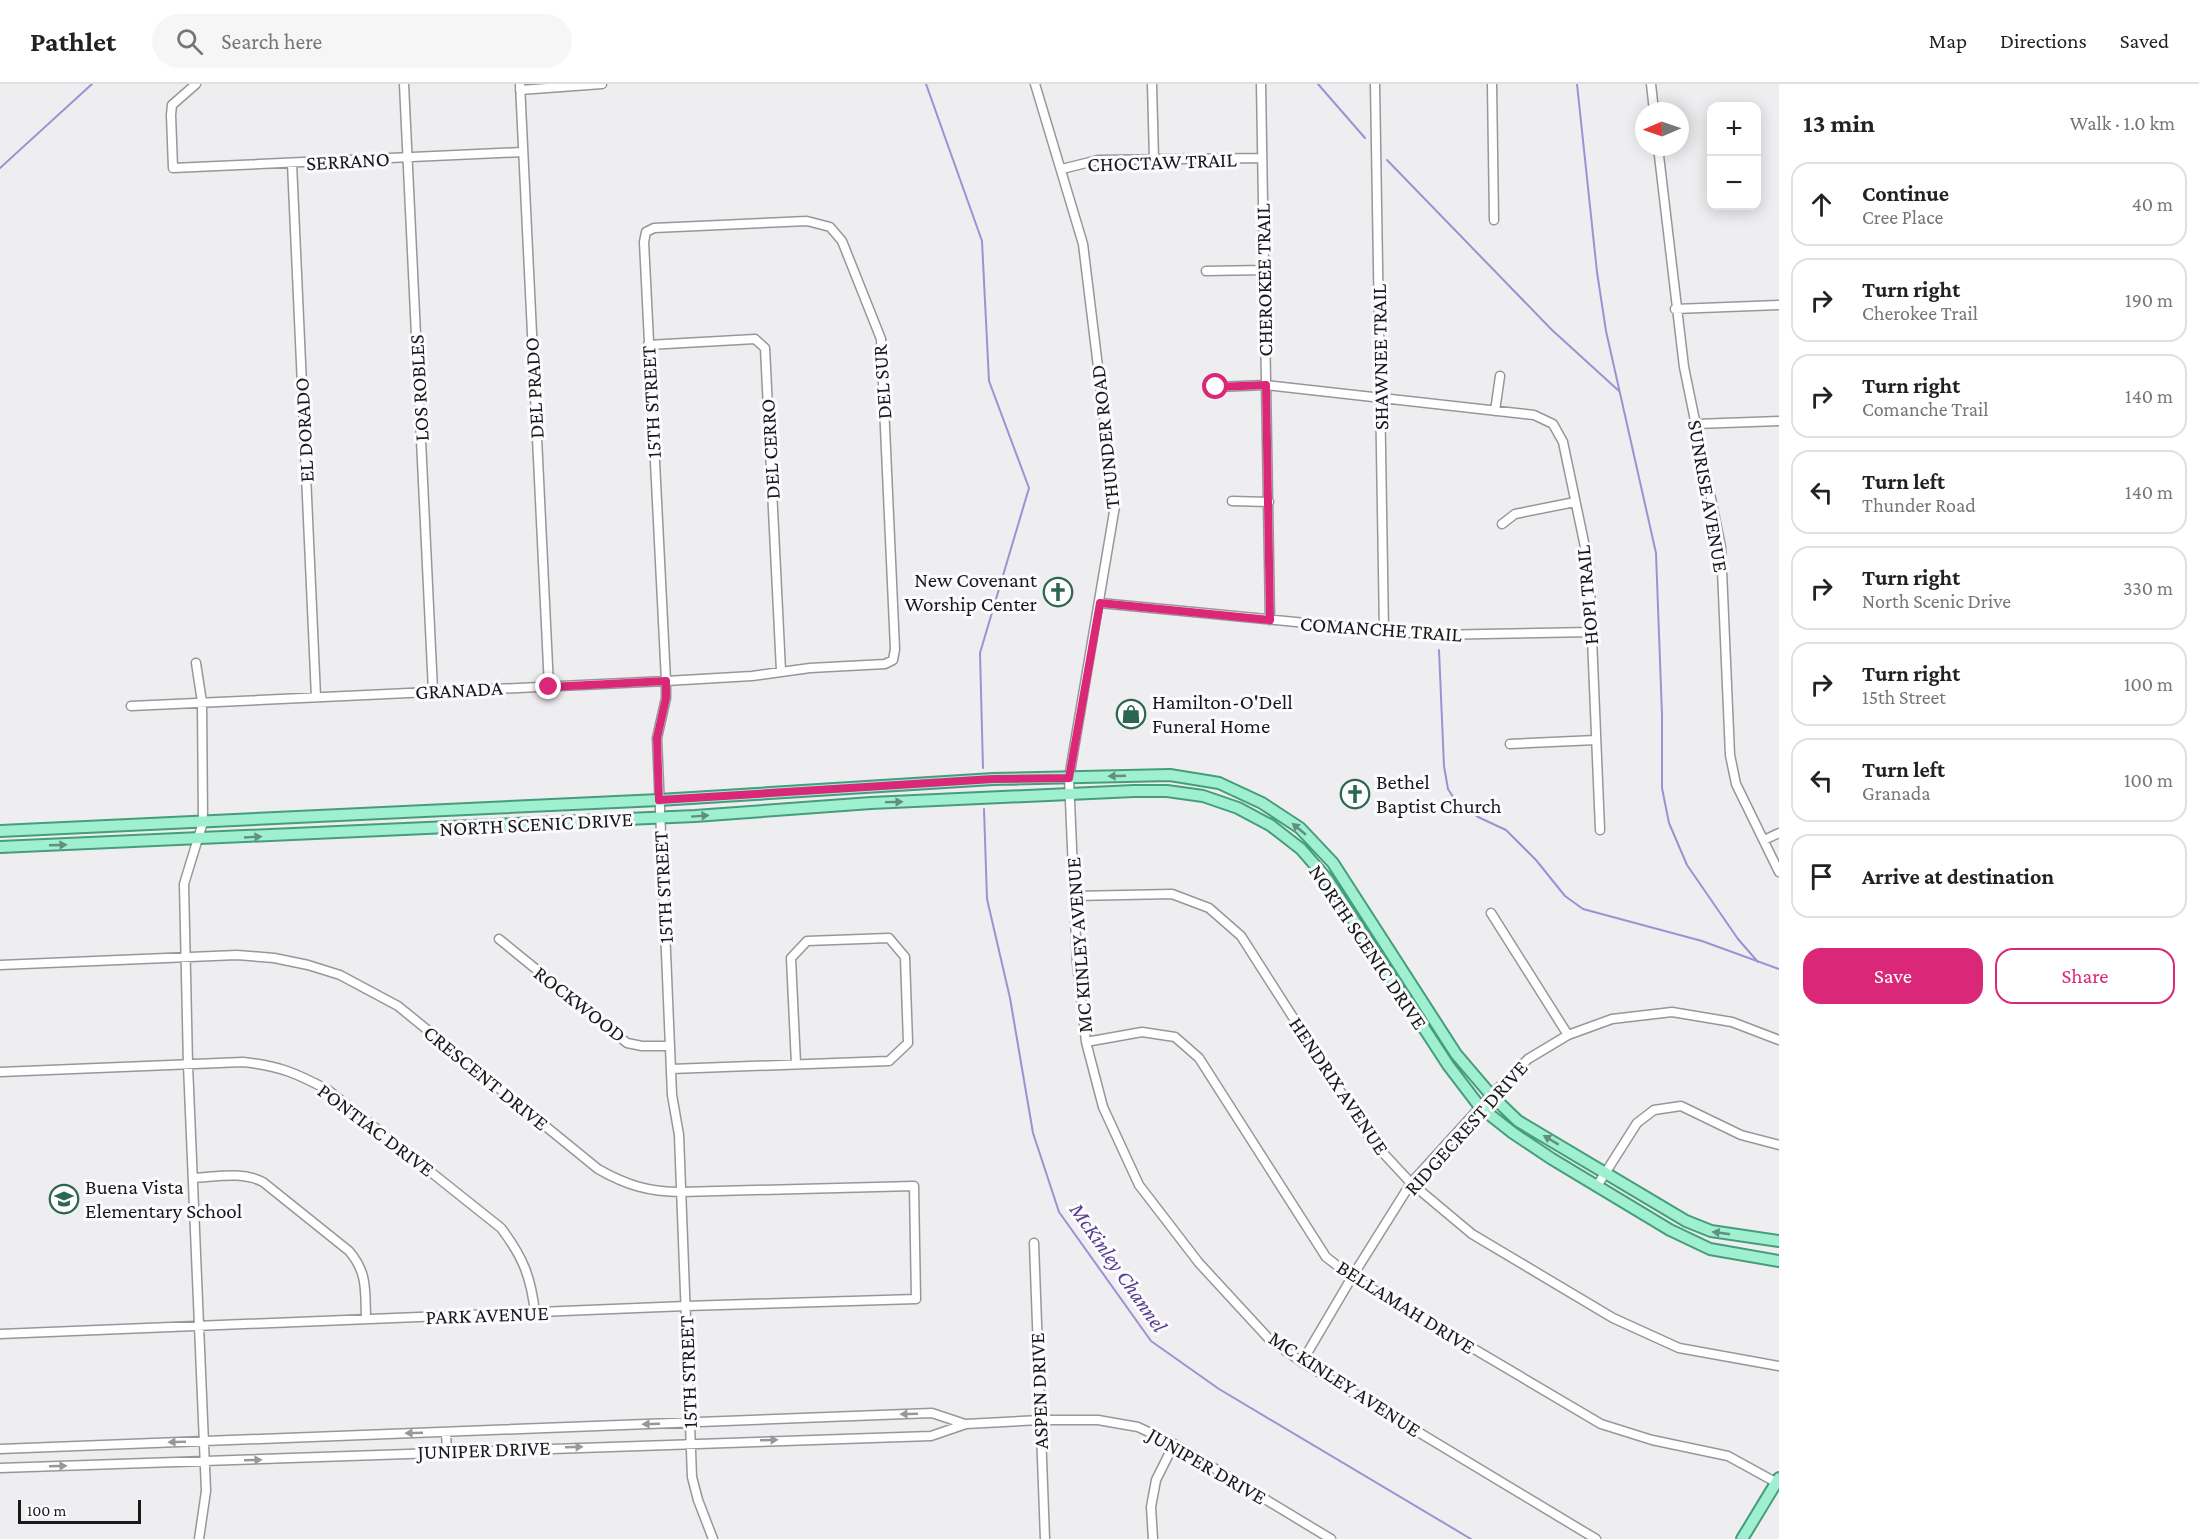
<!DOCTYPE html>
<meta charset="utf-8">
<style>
body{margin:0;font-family:"Crimson Pro",serif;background:#f6f6f6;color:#222}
.controls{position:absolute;right:18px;top:18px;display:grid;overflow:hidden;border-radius:12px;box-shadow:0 3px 15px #0003}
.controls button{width:54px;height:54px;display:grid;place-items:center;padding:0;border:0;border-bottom:2px solid #e0e0e0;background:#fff;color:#222;font:30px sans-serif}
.compass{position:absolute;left:1635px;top:18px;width:54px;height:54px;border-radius:50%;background:#fff;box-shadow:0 3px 15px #0003;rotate:268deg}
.scale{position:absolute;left:18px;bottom:15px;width:123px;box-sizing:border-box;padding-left:6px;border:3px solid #19191a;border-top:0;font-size:16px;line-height:21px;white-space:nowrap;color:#19191a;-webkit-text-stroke:4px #fcfbfe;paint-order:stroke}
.stop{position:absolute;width:18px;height:18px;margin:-14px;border:4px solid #db2777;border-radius:50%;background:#fff}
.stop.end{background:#db2777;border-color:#fff;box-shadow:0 2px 6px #0008}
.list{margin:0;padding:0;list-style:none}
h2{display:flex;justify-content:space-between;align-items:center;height:78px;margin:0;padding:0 24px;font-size:26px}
h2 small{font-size:20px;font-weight:400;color:#767676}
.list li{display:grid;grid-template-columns:39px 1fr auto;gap:18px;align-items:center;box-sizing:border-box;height:84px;margin:0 12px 12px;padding:0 12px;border:2px solid #e0e0e0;border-radius:18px}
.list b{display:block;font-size:22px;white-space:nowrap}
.list p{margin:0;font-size:20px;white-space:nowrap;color:#767676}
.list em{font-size:20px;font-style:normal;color:#767676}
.actions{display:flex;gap:12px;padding:18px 24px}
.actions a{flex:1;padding:14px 0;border:2px solid #db2777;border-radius:18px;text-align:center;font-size:21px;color:#db2777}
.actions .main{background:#db2777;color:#fff}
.icon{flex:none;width:33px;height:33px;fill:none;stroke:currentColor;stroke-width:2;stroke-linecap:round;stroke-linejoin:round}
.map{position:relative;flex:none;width:1779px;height:1455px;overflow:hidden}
header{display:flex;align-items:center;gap:36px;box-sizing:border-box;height:84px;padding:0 30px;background:#fff;border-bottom:2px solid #e0e0e0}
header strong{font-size:28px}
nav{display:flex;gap:33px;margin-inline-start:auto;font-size:21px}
.search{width:420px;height:54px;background:#f6f6f6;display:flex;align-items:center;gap:15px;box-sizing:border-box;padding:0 21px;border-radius:33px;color:#767676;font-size:22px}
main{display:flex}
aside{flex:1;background:#fff}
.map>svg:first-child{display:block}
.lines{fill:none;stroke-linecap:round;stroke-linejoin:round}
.stream{stroke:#a08fd3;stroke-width:2}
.minor-casing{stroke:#979699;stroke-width:11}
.major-casing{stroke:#469d7d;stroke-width:14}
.minor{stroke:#fff;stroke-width:8}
.major{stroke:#9fefd1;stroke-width:10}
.oneway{fill:#638f7f}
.oneway2{fill:#989898}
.route{stroke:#db2777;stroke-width:8}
.labels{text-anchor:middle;stroke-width:6;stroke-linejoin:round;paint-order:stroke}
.street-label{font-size:21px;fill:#19191a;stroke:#fcfbfe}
.poi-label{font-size:21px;fill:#19191a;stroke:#fcfbfe;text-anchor:start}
.water-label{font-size:22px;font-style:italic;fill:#583e90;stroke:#fcfbfe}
</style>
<header>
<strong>Pathlet</strong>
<div class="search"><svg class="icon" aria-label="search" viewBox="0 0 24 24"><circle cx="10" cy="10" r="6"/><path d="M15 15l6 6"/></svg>Search here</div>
<nav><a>Map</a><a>Directions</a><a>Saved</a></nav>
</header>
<main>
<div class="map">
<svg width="1779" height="1455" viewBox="0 0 1779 1455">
<rect width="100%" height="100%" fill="#eeeef1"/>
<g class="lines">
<path class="stream" d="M926,0L982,157L989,297L1029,404L980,569L983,684
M1318,0L1365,54
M1577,0L1597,188L1606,247L1656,469L1662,631V704L1669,739L1687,781L1738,855L1758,878
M1387,76L1552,246L1619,307
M0,84L92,0
M1439,566L1444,682L1448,705L1455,716L1478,733L1506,746L1536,776L1565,812L1583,825L1702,857L1779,885
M984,725L987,815L1010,914L1033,1049L1059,1128L1151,1257L1219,1305L1471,1455"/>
<g class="minor-casing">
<path id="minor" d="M196,0L172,21L171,31L173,84L522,68
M404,0L433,607
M520,0L549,603
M1035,0L1083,160L1115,422L1069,694L1077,879L1086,958L1103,1023L1139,1101L1199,1179L1270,1256L1302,1278L1596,1455
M1152,0L1154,75
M1261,0L1270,536
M1375,0L1384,547
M1492,0L1494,136
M1651,0L1654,27
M520,6L602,0
M1658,63L1684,283L1721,463L1730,671L1736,700L1779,788
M292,79L316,613
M1062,85L1098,76L1262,74
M1206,187L1264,186
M1675,225L1779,221
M648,261L755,255L765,264L781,587
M1216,303L1266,301L1534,331L1553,340L1563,358L1589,482L1600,746
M1495,327L1500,292
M1696,340L1779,337
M1232,417L1269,418
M1502,440L1515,430L1575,418
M1100,519L1431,551L1591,548
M196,579L202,618L203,738L184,800L188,981L206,1407L199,1455
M131,622L666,597L752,592L810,584L885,580L893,576L895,565L881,255L842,157L830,143L807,137L654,144L646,148L644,158L666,597V614L657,654L672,1011L679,1051L692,1393L698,1416L713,1455
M1510,660L1596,656
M1764,756L1779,749
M1074,812L1172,810L1209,824L1241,852L1372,1057L1411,1099L1472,1150L1613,1234L1679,1264L1779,1282
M1491,829L1568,951
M499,855L627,959L642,962H670
M0,881L237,871L274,874L308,881L340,891L398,922L598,1085C626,1101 649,1108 681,1108L914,1102L916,1215L686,1222L0,1250
M1086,958L1142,948L1175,953L1199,974L1326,1173L1352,1193L1601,1340L1652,1356L1728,1372L1779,1400
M671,985L889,977L908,959L905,873L889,854L807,857L791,874L796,980
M0,988L243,978C280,982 296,989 328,1006L501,1144C523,1173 531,1193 535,1229
M193,1094C216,1093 242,1087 263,1098L349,1167C368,1189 365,1207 366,1235
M1597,1102L1637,1039L1654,1026L1681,1022L1741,1051L1779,1061
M1034,1159L1045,1455
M1302,1278L1352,1193L1411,1099L1491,1011L1528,975L1568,951L1612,935L1672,928L1732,938L1779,956
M446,1348L447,1368
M0,1365L932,1329L965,1340
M0,1384C311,1375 621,1360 931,1352L966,1340L1040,1336H1098L1138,1343L1174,1360L1331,1455
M1153,1455L1151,1423L1156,1396L1174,1360"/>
</g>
<g class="major-casing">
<path id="major" d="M0,747L659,716L993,695L1170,691L1219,699L1262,719L1300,744L1333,779L1456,970L1491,1011L1518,1037L1686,1137L1711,1147L1779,1157
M0,763L695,732L871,719L1134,707H1167L1203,712L1238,724L1270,741L1301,765L1327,795L1448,981L1480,1023L1513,1049L1552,1075L1670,1146L1710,1165L1779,1177
M1742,1455L1779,1394"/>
</g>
<use href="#minor" class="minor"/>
<use href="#major" class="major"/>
</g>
<defs><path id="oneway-solid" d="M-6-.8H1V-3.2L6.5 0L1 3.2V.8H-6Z" transform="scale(1.5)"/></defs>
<g class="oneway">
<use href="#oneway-solid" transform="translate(1117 692) rotate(178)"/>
<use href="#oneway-solid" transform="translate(894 718) rotate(-1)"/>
<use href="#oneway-solid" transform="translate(700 732) rotate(-4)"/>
<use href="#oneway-solid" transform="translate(1299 745) rotate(-140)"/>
<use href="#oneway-solid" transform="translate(253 753) rotate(-3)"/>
<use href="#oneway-solid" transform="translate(58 761) rotate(-2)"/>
<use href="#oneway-solid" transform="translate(1551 1056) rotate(-149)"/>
<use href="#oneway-solid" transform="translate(1721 1149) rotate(-172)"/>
</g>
<g class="oneway2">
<use href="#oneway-solid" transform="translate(909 1330) rotate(178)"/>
<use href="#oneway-solid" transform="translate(651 1340) rotate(178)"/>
<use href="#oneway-solid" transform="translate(414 1349) rotate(178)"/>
<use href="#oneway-solid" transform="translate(769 1356) rotate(-2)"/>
<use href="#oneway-solid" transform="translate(177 1358) rotate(178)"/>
<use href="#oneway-solid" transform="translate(574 1363) rotate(-2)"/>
<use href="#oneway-solid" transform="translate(253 1376) rotate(-2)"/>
<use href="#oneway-solid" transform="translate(58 1382) rotate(-2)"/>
</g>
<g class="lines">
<path class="route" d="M549,603L666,597V614L657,654L659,716L993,695L1069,694L1100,519L1270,536L1266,301L1216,303"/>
</g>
<defs>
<g id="church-ring" transform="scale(1.5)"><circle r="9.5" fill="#fcfbfe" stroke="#2c6650" stroke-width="1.5"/><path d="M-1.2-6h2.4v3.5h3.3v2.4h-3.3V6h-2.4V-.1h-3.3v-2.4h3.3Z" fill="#2c6650"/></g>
<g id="shop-ring" transform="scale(1.5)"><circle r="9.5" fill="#fcfbfe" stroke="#2c6650" stroke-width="1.5"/><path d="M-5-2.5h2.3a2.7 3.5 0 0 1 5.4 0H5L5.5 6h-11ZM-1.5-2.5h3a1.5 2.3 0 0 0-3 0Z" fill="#2c6650"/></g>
<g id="school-ring" transform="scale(1.5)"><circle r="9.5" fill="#fcfbfe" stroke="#2c6650" stroke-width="1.5"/><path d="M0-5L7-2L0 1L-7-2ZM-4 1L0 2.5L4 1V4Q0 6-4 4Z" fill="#2c6650"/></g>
</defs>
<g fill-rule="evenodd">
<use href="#church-ring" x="1058" y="508"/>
<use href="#shop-ring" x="1131" y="630"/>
<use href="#church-ring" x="1355" y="710"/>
<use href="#school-ring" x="64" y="1115"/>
</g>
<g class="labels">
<g class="street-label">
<text transform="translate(348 77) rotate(-3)" y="7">SERRANO</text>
<text transform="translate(1162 78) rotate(-2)" y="7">CHOCTAW TRAIL</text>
<text transform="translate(1264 196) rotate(-91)" y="7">CHEROKEE TRAIL</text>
<text transform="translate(1380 273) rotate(-91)" y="7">SHAWNEE TRAIL</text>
<text transform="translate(882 298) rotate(-94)" y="7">DEL SUR</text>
<text transform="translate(419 304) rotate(-93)" y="7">LOS ROBLES</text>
<text transform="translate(534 304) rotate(-93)" y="7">DEL PRADO</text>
<text transform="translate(651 318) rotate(-93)" y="7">15TH STREET</text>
<text transform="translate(304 346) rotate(-93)" y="7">EL DORADO</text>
<text transform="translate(1105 353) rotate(-96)" y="7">THUNDER ROAD</text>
<text transform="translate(770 365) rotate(-93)" y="7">DEL CERRO</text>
<text transform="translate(1708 412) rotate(80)" y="7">SUNRISE AVENUE</text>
<text transform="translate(1587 511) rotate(-95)" y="7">HOPI TRAIL</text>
<text transform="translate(1381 545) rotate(4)" y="7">COMANCHE TRAIL</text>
<text transform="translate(459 606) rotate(-3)" y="7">GRANADA</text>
<text transform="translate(536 740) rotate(-3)" y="7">NORTH SCENIC DRIVE</text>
<text transform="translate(663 803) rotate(-93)" y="7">15TH STREET</text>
<text transform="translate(1079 861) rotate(-94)" y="7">MC KINLEY AVENUE</text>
<text transform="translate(1368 863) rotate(56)" y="7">NORTH SCENIC DRIVE</text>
<text transform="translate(580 920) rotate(38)" y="7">ROCKWOOD</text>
<text transform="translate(486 994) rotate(39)" y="7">CRESCENT DRIVE</text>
<text transform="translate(1339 1002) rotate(56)" y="7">HENDRIX AVENUE</text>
<text transform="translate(1466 1044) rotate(-48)" y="7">RIDGECREST DRIVE</text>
<text transform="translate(376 1046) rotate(37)" y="7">PONTIAC DRIVE</text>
<text transform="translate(1406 1223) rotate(32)" y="7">BELLAMAH DRIVE</text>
<text transform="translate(487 1231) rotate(-2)" y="7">PARK AVENUE</text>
<text transform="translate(688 1288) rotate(-92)" y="7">15TH STREET</text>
<text transform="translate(1345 1300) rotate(33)" y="7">MC KINLEY AVENUE</text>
<text transform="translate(1039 1307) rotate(-92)" y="7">ASPEN DRIVE</text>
<text transform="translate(484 1366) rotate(-2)" y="7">JUNIPER DRIVE</text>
<text transform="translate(1207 1382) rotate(30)" y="7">JUNIPER DRIVE</text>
</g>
<g class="poi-label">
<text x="1037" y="503" text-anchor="end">New Covenant<tspan x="1037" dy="24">Worship Center</tspan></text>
<text x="1152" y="625">Hamilton-O'Dell<tspan x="1152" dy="24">Funeral Home</tspan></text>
<text x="1376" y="705">Bethel<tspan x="1376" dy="24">Baptist Church</tspan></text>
<text x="85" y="1110">Buena Vista<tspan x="85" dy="24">Elementary School</tspan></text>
</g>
<g class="water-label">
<text transform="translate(1119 1183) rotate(55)" y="8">McKinley Channel</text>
</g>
</g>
</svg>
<div class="controls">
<button>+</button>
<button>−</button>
</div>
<svg class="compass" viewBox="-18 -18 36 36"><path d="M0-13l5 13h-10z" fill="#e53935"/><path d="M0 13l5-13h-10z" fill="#767676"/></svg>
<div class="scale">100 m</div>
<div class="stop" style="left:1216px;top:303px"></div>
<div class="stop end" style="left:549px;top:603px"></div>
</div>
<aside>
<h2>13 min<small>Walk · 1.0 km</small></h2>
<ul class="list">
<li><svg class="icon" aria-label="ahead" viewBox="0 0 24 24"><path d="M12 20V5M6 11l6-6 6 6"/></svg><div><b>Continue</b><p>Cree Place</p></div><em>40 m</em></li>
<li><svg class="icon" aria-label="right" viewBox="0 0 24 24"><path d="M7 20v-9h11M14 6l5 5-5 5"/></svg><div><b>Turn right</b><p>Cherokee Trail</p></div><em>190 m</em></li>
<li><svg class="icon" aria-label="right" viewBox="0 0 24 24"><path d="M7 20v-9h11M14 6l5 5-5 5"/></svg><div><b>Turn right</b><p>Comanche Trail</p></div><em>140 m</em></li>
<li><svg class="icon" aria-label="left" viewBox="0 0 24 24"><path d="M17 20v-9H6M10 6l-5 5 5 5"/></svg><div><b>Turn left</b><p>Thunder Road</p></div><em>140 m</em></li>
<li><svg class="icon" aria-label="right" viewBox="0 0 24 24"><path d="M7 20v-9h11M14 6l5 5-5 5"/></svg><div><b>Turn right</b><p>North Scenic Drive</p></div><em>330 m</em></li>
<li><svg class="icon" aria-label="right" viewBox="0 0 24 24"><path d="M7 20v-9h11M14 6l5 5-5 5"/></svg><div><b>Turn right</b><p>15th Street</p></div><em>100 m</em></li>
<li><svg class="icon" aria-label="left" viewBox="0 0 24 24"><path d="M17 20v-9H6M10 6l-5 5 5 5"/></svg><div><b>Turn left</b><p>Granada</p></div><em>100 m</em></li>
<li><svg class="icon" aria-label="arrive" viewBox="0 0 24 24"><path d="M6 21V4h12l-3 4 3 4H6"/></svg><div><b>Arrive at destination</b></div></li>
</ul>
<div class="actions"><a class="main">Save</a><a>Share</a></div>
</aside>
</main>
